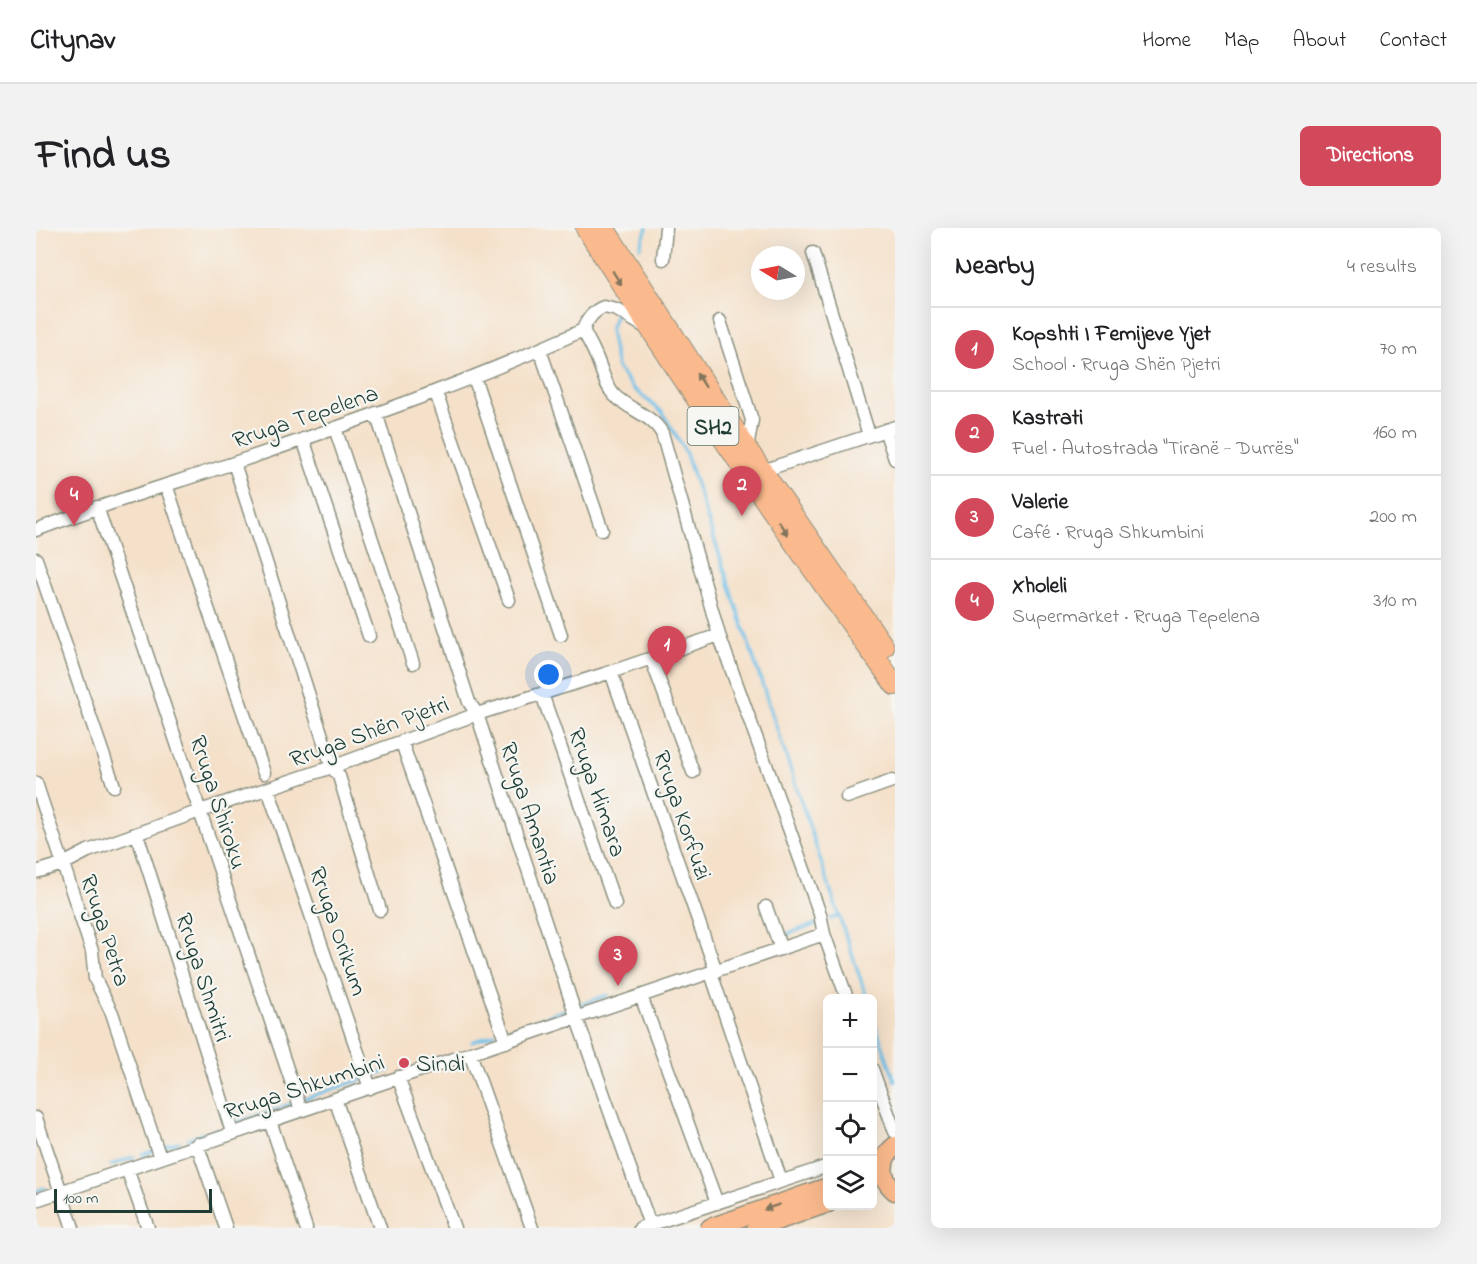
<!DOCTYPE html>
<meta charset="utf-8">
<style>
body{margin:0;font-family:"Indie Flower",sans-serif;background:#f2f2f2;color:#202124}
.controls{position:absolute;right:18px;bottom:18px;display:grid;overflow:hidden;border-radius:9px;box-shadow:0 6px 24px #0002}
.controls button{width:54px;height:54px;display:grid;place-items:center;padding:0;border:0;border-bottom:2px solid #e0e0e0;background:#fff;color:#202124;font:30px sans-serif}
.compass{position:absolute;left:715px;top:18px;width:54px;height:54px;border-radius:50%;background:#fff;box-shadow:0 6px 24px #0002;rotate:280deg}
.scale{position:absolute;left:18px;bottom:15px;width:158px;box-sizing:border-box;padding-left:6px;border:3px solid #1f3d34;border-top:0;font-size:16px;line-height:21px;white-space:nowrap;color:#1f3d34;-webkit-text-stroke:4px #f6f6f2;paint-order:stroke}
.you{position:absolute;left:513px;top:447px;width:21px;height:21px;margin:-15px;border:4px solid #fff;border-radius:50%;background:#1a73e8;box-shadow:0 0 0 9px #1a73e833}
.badge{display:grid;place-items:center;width:39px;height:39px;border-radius:50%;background:#d1495b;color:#fff;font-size:20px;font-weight:700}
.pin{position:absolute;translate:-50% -50px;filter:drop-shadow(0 2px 3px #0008)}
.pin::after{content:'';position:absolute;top:32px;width:21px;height:18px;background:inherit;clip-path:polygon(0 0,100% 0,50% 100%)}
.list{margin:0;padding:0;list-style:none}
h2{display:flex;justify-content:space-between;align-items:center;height:78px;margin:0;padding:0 24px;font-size:26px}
h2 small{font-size:20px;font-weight:400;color:#757577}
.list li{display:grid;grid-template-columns:39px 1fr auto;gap:18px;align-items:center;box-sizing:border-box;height:84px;padding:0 24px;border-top:2px solid #e0e0e0}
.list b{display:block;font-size:22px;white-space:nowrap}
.list p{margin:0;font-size:20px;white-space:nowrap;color:#757577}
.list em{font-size:20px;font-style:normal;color:#757577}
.icon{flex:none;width:33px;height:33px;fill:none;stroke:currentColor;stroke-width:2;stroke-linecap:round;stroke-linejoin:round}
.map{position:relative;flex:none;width:859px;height:1000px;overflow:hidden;border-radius:9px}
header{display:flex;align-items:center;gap:36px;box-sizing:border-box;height:84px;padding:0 30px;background:#fff;border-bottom:2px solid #e0e0e0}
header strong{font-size:28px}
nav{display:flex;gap:33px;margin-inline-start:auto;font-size:21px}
.intro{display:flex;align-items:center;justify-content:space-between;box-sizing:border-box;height:144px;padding:0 36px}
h1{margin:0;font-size:42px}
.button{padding:15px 27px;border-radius:9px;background:#d1495b;color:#fff;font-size:21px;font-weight:700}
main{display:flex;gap:36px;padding:0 36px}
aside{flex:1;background:#fff;border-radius:9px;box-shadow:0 6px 24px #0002}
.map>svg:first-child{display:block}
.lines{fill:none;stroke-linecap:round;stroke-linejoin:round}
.stream{stroke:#6ec2eb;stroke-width:3}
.minor-casing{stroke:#8a8f7f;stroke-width:15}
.primary-casing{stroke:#8a8f7f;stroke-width:21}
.trunk-casing{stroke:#8a8f7f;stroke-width:22}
.minor{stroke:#fff;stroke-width:12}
.primary{stroke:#fbba8d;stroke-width:18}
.trunk{stroke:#fbba8d;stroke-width:20}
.oneway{fill:#82755c}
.poi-dot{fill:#d1495b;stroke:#f6f6f2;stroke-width:2}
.labels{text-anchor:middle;stroke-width:4.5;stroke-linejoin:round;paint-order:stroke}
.shield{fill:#f6f6f2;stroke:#60746d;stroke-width:1.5}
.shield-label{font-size:22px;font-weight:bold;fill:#1f3d34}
.street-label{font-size:24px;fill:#1f3d34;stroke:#f6f6f2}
.poi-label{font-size:24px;fill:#1f3d34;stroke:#f6f6f2;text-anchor:start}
</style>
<header>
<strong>Citynav</strong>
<nav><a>Home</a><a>Map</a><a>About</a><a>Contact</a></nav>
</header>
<div class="intro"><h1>Find us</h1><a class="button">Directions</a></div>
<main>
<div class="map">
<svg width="859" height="1000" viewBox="0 0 859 1000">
<rect width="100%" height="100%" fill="#f6f6f2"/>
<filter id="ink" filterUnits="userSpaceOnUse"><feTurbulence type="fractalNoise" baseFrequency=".0167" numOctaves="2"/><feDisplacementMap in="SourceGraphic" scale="12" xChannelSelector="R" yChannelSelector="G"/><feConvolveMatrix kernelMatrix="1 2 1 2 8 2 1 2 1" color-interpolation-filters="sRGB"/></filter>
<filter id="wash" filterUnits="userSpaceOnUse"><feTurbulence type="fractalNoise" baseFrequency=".008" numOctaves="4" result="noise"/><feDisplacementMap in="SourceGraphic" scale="24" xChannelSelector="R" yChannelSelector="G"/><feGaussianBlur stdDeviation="1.35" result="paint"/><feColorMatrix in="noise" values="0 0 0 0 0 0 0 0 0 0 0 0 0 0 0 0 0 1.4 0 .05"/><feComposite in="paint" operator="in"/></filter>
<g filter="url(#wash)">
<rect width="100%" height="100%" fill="#f5e1ca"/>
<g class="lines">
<path class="stream" d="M604,19L611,0
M580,85L574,102L581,140L598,161L626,184L649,223L803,688L794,691
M803,688L831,770
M748,707L780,696
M543,777L572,767
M836,787L859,853
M500,792L531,781
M470,802L483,798
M436,814L459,806
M335,848L354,842
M267,871L327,851
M198,895L258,875
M152,911L181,901
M127,919L144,914
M106,927L117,923
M75,937L98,929
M0,963L9,960"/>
</g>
</g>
<g filter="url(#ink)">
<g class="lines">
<g class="minor-casing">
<path id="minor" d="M777,25L833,207
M627,31L630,0
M684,93L716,192L711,221
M611,100L581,82L568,79C558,82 550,93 547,102C552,112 558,122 562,133C567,145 569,157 578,167C593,182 616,187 626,205L683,407L784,686L788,706L811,770
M504,122L566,302
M438,149L525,407
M400,165L473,372
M340,185L433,474L441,486L540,788L614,997
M299,200L377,435
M849,202L859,231
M267,211L333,408
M198,235L296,539L303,548L344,682
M726,243L859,199
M130,257L228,545
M61,279L265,882
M0,302C65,277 132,257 198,235C316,195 434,154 547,102
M0,331L78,558
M615,430L657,544
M575,444L680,743
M506,466L579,676
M366,515L470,814
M0,555L56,723L59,751L76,785L124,930
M232,561L334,860
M811,569L856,553
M101,606L196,904
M0,644L27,636L52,623L164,583L296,539L441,486L575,444L683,407
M730,679L745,721
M675,745L745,953
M605,768L681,975
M434,825L496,1000
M836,841L859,904
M362,849L418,1000
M299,871L344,1000
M0,890L37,1000
M234,893L270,1000
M161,916L190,1000
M91,941L112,1000
M0,972L788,706
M604,1000L792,938"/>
</g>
<g class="primary-casing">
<path id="primary" d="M859,918C844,930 843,950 859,963
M674,1000L792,959
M720,1000L792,975"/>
</g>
<g class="trunk-casing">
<path id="trunk" d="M550,0C648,156 751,307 859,457
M568,0L711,221L848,419"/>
</g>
<use href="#minor" class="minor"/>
<use href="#primary" class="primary"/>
<use href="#trunk" class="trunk"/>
</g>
<defs><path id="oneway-solid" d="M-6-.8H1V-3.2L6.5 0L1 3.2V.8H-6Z" transform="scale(1.5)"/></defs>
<g class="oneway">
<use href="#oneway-solid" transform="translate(581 50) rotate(58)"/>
<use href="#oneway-solid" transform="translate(665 152) rotate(-123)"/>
<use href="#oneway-solid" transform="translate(747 300) rotate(55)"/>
<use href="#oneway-solid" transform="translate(736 979) rotate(161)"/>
</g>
</g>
<circle class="poi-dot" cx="368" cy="835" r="6"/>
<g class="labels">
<rect class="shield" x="651.5" y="179" width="51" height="38" rx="4.5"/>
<g class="shield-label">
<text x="677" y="206">SH2</text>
</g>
<g class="street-label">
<text transform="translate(269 188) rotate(-19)" y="8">Rruga Tepelena</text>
<text transform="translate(333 503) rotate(-20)" y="8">Rruga Shën Pjetri</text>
<text transform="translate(562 564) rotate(71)" y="8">Rruga Himara</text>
<text transform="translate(183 574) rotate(72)" y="8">Rruga Shiroku</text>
<text transform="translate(495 585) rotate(72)" y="8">Rruga Amantia</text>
<text transform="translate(647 587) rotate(71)" y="8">Rruga Korfuzi</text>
<text transform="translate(70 702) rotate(72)" y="8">Rruga Petra</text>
<text transform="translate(303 703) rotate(71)" y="8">Rruga Orikum</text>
<text transform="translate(168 749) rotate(72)" y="8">Rruga Shmitri</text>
<text transform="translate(268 858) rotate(-18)" y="8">Rruga Shkumbini</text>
</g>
<g class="poi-label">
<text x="380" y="843">Sindi</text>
</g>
</g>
</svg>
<div class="controls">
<button>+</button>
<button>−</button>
<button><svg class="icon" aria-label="locate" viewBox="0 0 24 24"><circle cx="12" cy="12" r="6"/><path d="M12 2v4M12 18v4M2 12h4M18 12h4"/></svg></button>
<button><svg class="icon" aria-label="layers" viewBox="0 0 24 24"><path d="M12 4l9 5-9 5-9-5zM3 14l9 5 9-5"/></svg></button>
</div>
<svg class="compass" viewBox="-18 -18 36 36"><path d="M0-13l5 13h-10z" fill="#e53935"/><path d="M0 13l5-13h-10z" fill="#757577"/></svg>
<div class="scale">100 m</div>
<div class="you"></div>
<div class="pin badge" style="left:631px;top:448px">1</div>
<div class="pin badge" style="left:706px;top:288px">2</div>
<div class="pin badge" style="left:582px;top:758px">3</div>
<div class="pin badge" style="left:38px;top:298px">4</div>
</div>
<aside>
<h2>Nearby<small>4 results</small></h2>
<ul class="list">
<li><span class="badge">1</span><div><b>Kopshti I Femijeve Yjet</b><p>School · Rruga Shën Pjetri</p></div><em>70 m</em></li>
<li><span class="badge">2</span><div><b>Kastrati</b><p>Fuel · Autostrada &quot;Tiranë - Durrës&quot;</p></div><em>160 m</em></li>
<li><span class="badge">3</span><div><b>Valerie</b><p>Café · Rruga Shkumbini</p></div><em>200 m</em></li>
<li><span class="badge">4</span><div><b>Xholeli</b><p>Supermarket · Rruga Tepelena</p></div><em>310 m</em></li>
</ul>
</aside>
</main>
